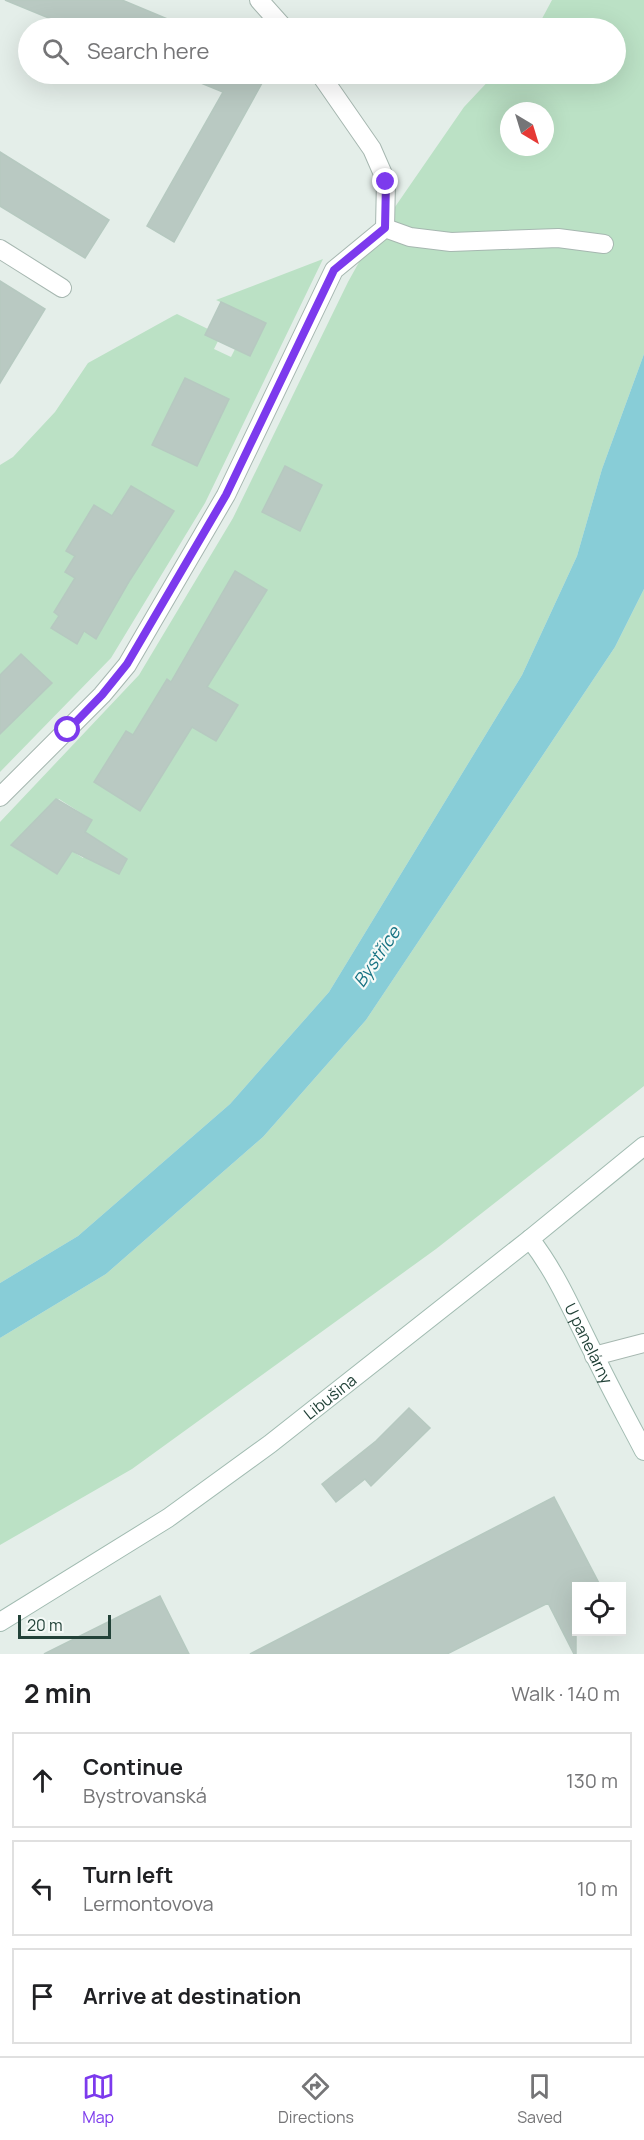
<!DOCTYPE html>
<meta charset="utf-8">
<style>
body{margin:0;font-family:Manrope,sans-serif;background:#f2f2f2;color:#202124}
.controls{position:absolute;right:18px;bottom:18px;display:grid;overflow:hidden;border-radius:0px;box-shadow:0 6px 24px #0002}
.controls button{width:54px;height:54px;display:grid;place-items:center;padding:0;border:0;border-bottom:2px solid #e0e0e0;background:#fff;color:#202124;font:30px sans-serif}
.compass{position:absolute;left:500px;top:102px;width:54px;height:54px;border-radius:50%;background:#fff;box-shadow:0 6px 24px #0002;rotate:142deg}
.scale{position:absolute;left:18px;bottom:15px;width:93px;box-sizing:border-box;padding-left:6px;border:3px solid #224238;border-top:0;font-size:16px;line-height:21px;white-space:nowrap;color:#224238;-webkit-text-stroke:4px #f5faf7;paint-order:stroke}
.stop{position:absolute;width:18px;height:18px;margin:-14px;border:4px solid #7c3aed;border-radius:50%;background:#fff}
.stop.end{background:#7c3aed;border-color:#fff;box-shadow:0 2px 6px #0008}
.list{margin:0;padding:0;list-style:none}
h2{display:flex;justify-content:space-between;align-items:center;height:78px;margin:0;padding:0 24px;font-size:26px}
h2 small{font-size:20px;font-weight:400;color:#757577}
.list li{display:grid;grid-template-columns:39px 1fr auto;gap:18px;align-items:center;box-sizing:border-box;height:96px;margin:0 12px 12px;padding:0 12px;border:2px solid #e0e0e0;border-radius:0px}
.list b{display:block;font-size:22px;white-space:nowrap}
.list p{margin:0;font-size:20px;white-space:nowrap;color:#757577}
.list em{font-size:20px;font-style:normal;color:#757577}
.icon{flex:none;width:33px;height:33px;fill:none;stroke:currentColor;stroke-width:2;stroke-linecap:round;stroke-linejoin:round}
.map{position:relative;flex:none;width:644px;height:1654px;overflow:hidden}
.search{position:absolute;background:#fff;box-shadow:0 6px 24px #0002;left:18px;right:18px;top:18px;height:66px;display:flex;align-items:center;gap:15px;box-sizing:border-box;padding:0 21px;border-radius:33px;color:#757577;font-size:22px}
.sheet{height:402px;background:#fff}
nav{display:flex;justify-content:space-around;align-items:center;box-sizing:border-box;height:84px;border-top:2px solid #e0e0e0;background:#fff;font-size:16px;color:#757577}
nav a{display:grid;justify-items:center;gap:3px}
nav .on{color:#7c3aed}
.map>svg:first-child{display:block}
.green{fill:#bbe1c5;fill-rule:evenodd}
.water{fill:#88cdd7}
.building{fill:#b9c9c2;stroke:#b6c9c0;stroke-width:1.5}
.lines{fill:none;stroke-linecap:round;stroke-linejoin:round}
.street-casing{stroke:#a6b7b0;stroke-width:20}
.secondary-casing{stroke:#a1bbb1;stroke-width:20}
.street{stroke:#fff;stroke-width:18}
.secondary{stroke:#fff;stroke-width:18}
.route{stroke:#7c3aed;stroke-width:8}
.labels{text-anchor:middle;stroke-width:4.5;stroke-linejoin:round;paint-order:stroke}
.street-label{font-size:16px;fill:#224238;stroke:#f5faf7}
.water-label{font-size:18px;font-style:italic;fill:#177383;stroke:#f5faf7}
</style>
<div class="map">
<svg width="644" height="1654" viewBox="0 0 644 1654">
<rect width="100%" height="100%" fill="#e4eee9"/>
<path class="green" d="M552,0H644V354L602,469L577,556L522,675L329,992L230,1104L78,1236L0,1283V822L139,675L233,518L348,282L368,246L464,107L495,74H616V28H537ZM509,111H545V147H509ZM59,799L92,820L85,832L94,838L83,858L72,851L57,874L12,846Z
M323,259L205,503L111,658L0,772V465L13,457L55,412L88,363L173,316L177,314L208,329L218,341L214,349L231,357L235,349L250,356L266,323L216,300Z
M644,589V1086L436,1249L132,1469L0,1545V1338L106,1274L263,1137L366,1020L615,647Z"/>
<path class="water" d="M644,354V589L615,647L366,1020L263,1137L106,1274L0,1338V1283L78,1236L230,1104L329,992L522,675L577,556L602,469Z"/>
<path class="building" d="M5,0H122L189,28H73Z
M179,74H245L262,83L174,242L147,226L223,92Z
M0,152L109,220L85,258L0,206Z
M0,281L45,309L0,383Z
M221,302L266,323L250,356L205,335Z
M185,378L229,399L197,466L152,445Z
M285,466L322,485L300,531L262,512Z
M131,486L174,511L130,580L96,639L84,631L77,644L51,628L59,616L54,612L75,578L65,572L75,556L66,551L94,505L112,516Z
M235,571L267,590L207,687L238,705L216,741L192,727L140,811L94,782L126,731L133,735L167,679L171,682Z
M21,654L52,683L0,734V675Z
M56,799L92,820L85,832L127,859L119,874L72,851L57,874L11,845Z
M409,1408L430,1428L371,1486L365,1479L336,1502L322,1484L376,1441Z
M554,1497L601,1587H576V1654H574L548,1603L447,1654H250Z
M160,1596L189,1654H44Z"/>
<g class="lines">
<g class="street-casing">
<path id="street" d="M259,0L284,28
M320,74L372,149L386,181L385,228
M385,228L410,237L451,242L558,238L604,244
M0,249L62,288
M0,797L102,695L127,665L226,495L334,270L385,228
M594,1356L644,1343"/>
</g>
<g class="secondary-casing">
<g id="secondary">
<path id="s1" d="M530,1239C558,1275 574,1315 595,1356C610,1388 628,1420 644,1451"/>
<path id="s2" d="M0,1622L168,1518L270,1444L530,1239L644,1146"/>
</g>
</g>
<use href="#street" class="street"/>
<use href="#secondary" class="secondary"/>
</g>
<g class="lines">
<path class="route" d="M68,730L102,695L127,664L226,495L334,270L385,228L386,182"/>
</g>
<g class="labels">
<g class="street-label">
<text dy="6" stroke="none"><textPath href="#s1" startOffset="120">U panelárny</textPath></text>
<text dy="6" stroke="none"><textPath href="#s2" startOffset="400">Libušina</textPath></text>
</g>
<g class="water-label">
<text transform="translate(377 957) rotate(-56)" y="6">Bystřice</text>
</g>
</g>
</svg>
<div class="controls">
<button><svg class="icon" aria-label="locate" viewBox="0 0 24 24"><circle cx="12" cy="12" r="6"/><path d="M12 2v4M12 18v4M2 12h4M18 12h4"/></svg></button>
</div>
<svg class="compass" viewBox="-18 -18 36 36"><path d="M0-13l5 13h-10z" fill="#e53935"/><path d="M0 13l5-13h-10z" fill="#757577"/></svg>
<div class="scale">20 m</div>
<div class="stop" style="left:68px;top:730px"></div>
<div class="stop end" style="left:386px;top:182px"></div>
<div class="search"><svg class="icon" aria-label="search" viewBox="0 0 24 24"><circle cx="10" cy="10" r="6"/><path d="M15 15l6 6"/></svg>Search here</div>
</div>
<section class="sheet">
<h2>2 min<small>Walk · 140 m</small></h2>
<ul class="list">
<li><svg class="icon" aria-label="ahead" viewBox="0 0 24 24"><path d="M12 20V5M6 11l6-6 6 6"/></svg><div><b>Continue</b><p>Bystrovanská</p></div><em>130 m</em></li>
<li><svg class="icon" aria-label="left" viewBox="0 0 24 24"><path d="M17 20v-9H6M10 6l-5 5 5 5"/></svg><div><b>Turn left</b><p>Lermontovova</p></div><em>10 m</em></li>
<li><svg class="icon" aria-label="arrive" viewBox="0 0 24 24"><path d="M6 21V4h12l-3 4 3 4H6"/></svg><div><b>Arrive at destination</b></div></li>
</ul>
</section>
<nav>
<a class="on"><svg class="icon" aria-label="map" viewBox="0 0 24 24"><path d="M3 6l6-2 6 2 6-2v14l-6 2-6-2-6 2zM9 4v14M15 6v14"/></svg>Map</a>
<a><svg class="icon" aria-label="directions" viewBox="0 0 24 24"><path d="M12 3l9 9-9 9-9-9zM9 14v-3h6M13 9l2 2-2 2"/></svg>Directions</a>
<a><svg class="icon" aria-label="saved" viewBox="0 0 24 24"><path d="M7 4h10v16l-5-4-5 4z"/></svg>Saved</a>
</nav>
